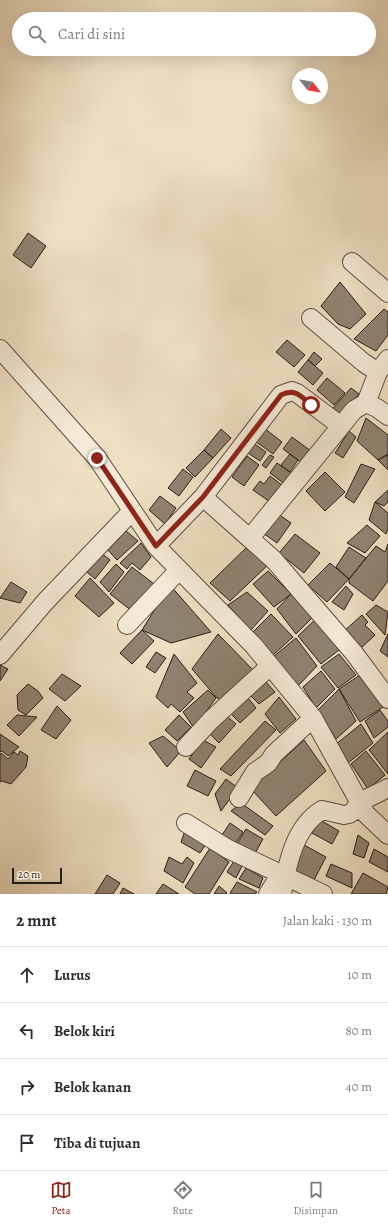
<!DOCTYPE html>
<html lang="id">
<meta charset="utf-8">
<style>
body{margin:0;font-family:Alegreya,serif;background:#f7f7f7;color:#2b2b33}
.compass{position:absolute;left:292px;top:68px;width:36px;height:36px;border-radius:50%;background:#fff;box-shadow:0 4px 16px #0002;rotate:121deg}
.scale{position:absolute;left:12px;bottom:10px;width:50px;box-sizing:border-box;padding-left:4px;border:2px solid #2a1e19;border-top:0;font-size:11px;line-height:14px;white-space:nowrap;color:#2a1e19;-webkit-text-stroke:3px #f4ead7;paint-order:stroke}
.stop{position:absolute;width:12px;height:12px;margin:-9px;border:3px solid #8f2418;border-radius:50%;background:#fff}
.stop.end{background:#8f2418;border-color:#fff;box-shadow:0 1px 4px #0008}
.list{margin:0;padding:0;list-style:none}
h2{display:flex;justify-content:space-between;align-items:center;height:52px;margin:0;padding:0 16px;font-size:17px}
h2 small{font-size:13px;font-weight:400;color:#7c7c81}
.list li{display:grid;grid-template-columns:26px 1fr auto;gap:12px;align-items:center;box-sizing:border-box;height:56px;padding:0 16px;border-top:1px solid #e1e1e2}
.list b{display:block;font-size:15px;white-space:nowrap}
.list em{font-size:13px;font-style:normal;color:#7c7c81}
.icon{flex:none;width:22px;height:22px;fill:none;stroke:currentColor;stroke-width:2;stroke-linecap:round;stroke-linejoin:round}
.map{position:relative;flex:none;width:388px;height:894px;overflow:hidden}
.search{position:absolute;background:#fff;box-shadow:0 4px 16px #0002;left:12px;right:12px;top:12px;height:44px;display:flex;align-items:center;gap:10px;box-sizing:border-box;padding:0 14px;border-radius:22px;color:#7c7c81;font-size:15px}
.sheet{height:276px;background:#fff}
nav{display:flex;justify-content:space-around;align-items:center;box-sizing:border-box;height:56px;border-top:1px solid #e1e1e2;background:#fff;font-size:11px;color:#7c7c81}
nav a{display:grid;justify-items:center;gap:2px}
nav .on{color:#8f2418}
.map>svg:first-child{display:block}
.building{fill:#908271;stroke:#2a1e19}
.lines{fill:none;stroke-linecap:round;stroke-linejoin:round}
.street-casing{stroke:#5b4e43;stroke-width:20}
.street{stroke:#f4ead7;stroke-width:18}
.route{stroke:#8f2418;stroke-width:5}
</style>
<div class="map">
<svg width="388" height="894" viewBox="0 0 388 894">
<rect width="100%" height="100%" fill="#eedfc2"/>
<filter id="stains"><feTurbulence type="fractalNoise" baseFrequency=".005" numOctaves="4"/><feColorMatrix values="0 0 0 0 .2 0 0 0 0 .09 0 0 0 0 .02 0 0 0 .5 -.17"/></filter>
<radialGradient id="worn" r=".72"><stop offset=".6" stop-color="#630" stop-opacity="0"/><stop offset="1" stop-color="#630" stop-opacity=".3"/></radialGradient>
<path class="building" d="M28,233L46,246L31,268L13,255Z
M340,282L366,314L350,329L338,324L321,306Z
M384,309L388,312V335L376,351L354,339Z
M287,340L305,355L294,367L276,352Z
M314,352L322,359L315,366L308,360Z
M308,360L323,373L313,385L298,372Z
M327,378L345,393L334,405L317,390Z
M351,388L359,394L341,415L333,408Z
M366,418L388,435V454L378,460L357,441Z
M264,428L282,442L273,454L255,441Z
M221,429L231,438L213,458L204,450Z
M349,431L356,437L343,458L335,453Z
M292,437L315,454L306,466L283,449Z
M252,442L266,452L260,461L245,451Z
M204,450L213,458L195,477L186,468Z
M290,454L298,460L290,472L281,465Z
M270,455L274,457L266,468L262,465Z
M388,455V470L378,460Z
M247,456L259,465L244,486L232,477Z
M277,463L294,475L286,485L270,473Z
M361,464L375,469L354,503L345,497Z
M183,469L193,477L179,496L168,488Z
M325,472L345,492L325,511L306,491Z
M270,476L282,485L270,502L253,490L260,481L264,484Z
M388,490V502L384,506L375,502Z
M160,496L176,508L165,524L149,510Z
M375,502L388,513V529L386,534L369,520Z
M277,513L291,523L277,543L263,533Z
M367,525L380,536L365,553L347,543Z
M126,531L138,541L117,560L108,550Z
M295,534L320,553L304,573L279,553Z
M141,543L151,557L140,570L132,563L127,569L120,563Z
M388,544V581L373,601L349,583V579L376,546L385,552Z
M248,546L269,564L230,601L210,583Z
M349,547L366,558L349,579L336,567Z
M100,552L110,560L95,579L86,571Z
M330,563L349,579L327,602L308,585Z
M116,564L124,572L109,592L100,582Z
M132,567L158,587L136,614L110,594Z
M268,571L291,594L274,607L253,584Z
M90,578L114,603L99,617L75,596Z
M11,582L27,592L20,603L0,598Z
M170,585L211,632L171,643L142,630Z
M346,586L353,594L344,610L332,602Z
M247,592L268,611L250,631L228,605Z
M291,594L313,617L296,634L277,609Z
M376,605L388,612L385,635L366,614Z
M271,614L293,637L273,655L251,634Z
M362,615L368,622L365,625L375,635L359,650L343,632Z
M318,617L339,650L321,664L298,636Z
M142,630L154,641L132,664L120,653Z
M218,634L255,672L227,703L217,698L192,669Z
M388,634V657L380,651Z
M296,638L317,666L296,688L273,657Z
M156,652L166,658L155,673L146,667Z
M174,654L197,683L187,692L194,698L180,712L171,704L168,708L156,697Z
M339,654L356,675L338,688L321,667Z
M0,665L8,669L0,681Z
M321,671L335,689L316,708L303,687Z
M363,673L386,705L360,722L339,689Z
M62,674L81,686L65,701L49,689Z
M265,681L275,692L259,704L250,695Z
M28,684L38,691L43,698L26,715L18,710L17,695Z
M339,689L356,721L336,739L318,710Z
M208,690L216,698L194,728L183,712Z
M279,697L296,719L280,733L265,714Z
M248,698L256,708L240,723L229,712Z
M57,706L71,720L56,739L41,730Z
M380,710L388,721V727L374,738L365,721Z
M224,714L236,724L219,743L209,733Z
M17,715L37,717L19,736L7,725Z
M179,715L191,727L177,741L165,730Z
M265,721L276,730L231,776L220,769Z
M361,724L373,743L348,763L335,745Z
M388,732V774L369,750Z
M0,734L19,747L8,756L2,751L0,752Z
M163,736L181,751L167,767L149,743Z
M203,740L216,747L201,768L189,759Z
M304,740L326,771L276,816L251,789Z
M20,751L28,756L26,767L11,784L2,781L0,782V755L1,753L8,759L14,752L18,755Z
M366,751L385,775L368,789L351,764Z
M195,770L216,781L208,796L187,786Z
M226,779L238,788L221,811L215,794Z
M241,803L273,826L265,835L231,811Z
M320,820L339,831L332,844L312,833Z
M230,823L243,832L233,847L220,838Z
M246,829L263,839L254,855L237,844Z
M185,831L206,844L200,853L181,842Z
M358,835L369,843L364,858L353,854Z
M304,845L326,857L314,880L291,868Z
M210,848L229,862L209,894H195L185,887Z
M374,849L388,857V872L369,862Z
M169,857L182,864L187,857L194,863L183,883L164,871Z
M234,861L242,866L236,878L227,872Z
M331,864L352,873V888L326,876Z
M246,868L263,878L259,888L239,879Z
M363,873L388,887L386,894H351Z
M107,875L120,883L113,894H95Z
M237,882L257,892L255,894H232L230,893Z
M163,884L179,894H156Z
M219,886L227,893L226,894H214Z
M123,888L134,894H120Z"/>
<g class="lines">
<g class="street-casing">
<path id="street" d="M352,262L388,293
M311,318L364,363L378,372
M0,349L97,458L156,546L254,646L313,718L366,814L388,835
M366,403L378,372L388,359
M203,497L281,395L292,391L297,393L341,426
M250,538L354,410L366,403L377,408L388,416
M156,546L203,497L274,560L354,653L388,699
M127,625L179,570
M0,655L45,602L132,511
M186,747L211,720L270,666
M239,798L255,772L268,763L274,754L313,718
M186,823L228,849L323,894
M268,894L280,875
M282,894C287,865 294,827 322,810L344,815L349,814L354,811L358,803L388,788"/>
</g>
<use href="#street" class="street"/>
</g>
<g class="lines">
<path class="route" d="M97,458L156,546L203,497L281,395C295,388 301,396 311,405"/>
</g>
<rect width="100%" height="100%" filter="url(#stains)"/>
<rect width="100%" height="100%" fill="url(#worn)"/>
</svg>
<svg class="compass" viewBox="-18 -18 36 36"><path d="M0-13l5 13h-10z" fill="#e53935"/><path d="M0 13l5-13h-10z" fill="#7c7c81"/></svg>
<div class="scale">20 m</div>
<div class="stop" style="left:311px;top:405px"></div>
<div class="stop end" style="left:97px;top:458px"></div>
<div class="search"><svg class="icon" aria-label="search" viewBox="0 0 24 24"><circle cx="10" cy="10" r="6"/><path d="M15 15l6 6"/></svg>Cari di sini</div>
</div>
<section class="sheet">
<h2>2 mnt<small>Jalan kaki · 130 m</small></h2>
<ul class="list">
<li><svg class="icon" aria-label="ahead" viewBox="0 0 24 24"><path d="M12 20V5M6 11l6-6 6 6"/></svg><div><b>Lurus</b></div><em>10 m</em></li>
<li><svg class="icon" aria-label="left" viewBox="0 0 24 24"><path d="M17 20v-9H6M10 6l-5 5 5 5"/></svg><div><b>Belok kiri</b></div><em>80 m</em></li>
<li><svg class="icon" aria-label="right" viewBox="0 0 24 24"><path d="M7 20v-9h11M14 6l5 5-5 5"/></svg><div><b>Belok kanan</b></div><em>40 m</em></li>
<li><svg class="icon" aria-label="arrive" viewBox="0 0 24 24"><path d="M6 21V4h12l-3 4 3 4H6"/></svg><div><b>Tiba di tujuan</b></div></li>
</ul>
</section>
<nav>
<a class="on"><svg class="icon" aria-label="map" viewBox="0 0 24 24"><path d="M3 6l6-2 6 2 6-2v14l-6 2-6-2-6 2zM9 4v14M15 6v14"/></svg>Peta</a>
<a><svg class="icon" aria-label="directions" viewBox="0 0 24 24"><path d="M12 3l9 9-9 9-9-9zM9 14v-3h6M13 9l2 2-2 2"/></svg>Rute</a>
<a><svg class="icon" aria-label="saved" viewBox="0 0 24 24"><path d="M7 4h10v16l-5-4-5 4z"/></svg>Disimpan</a>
</nav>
